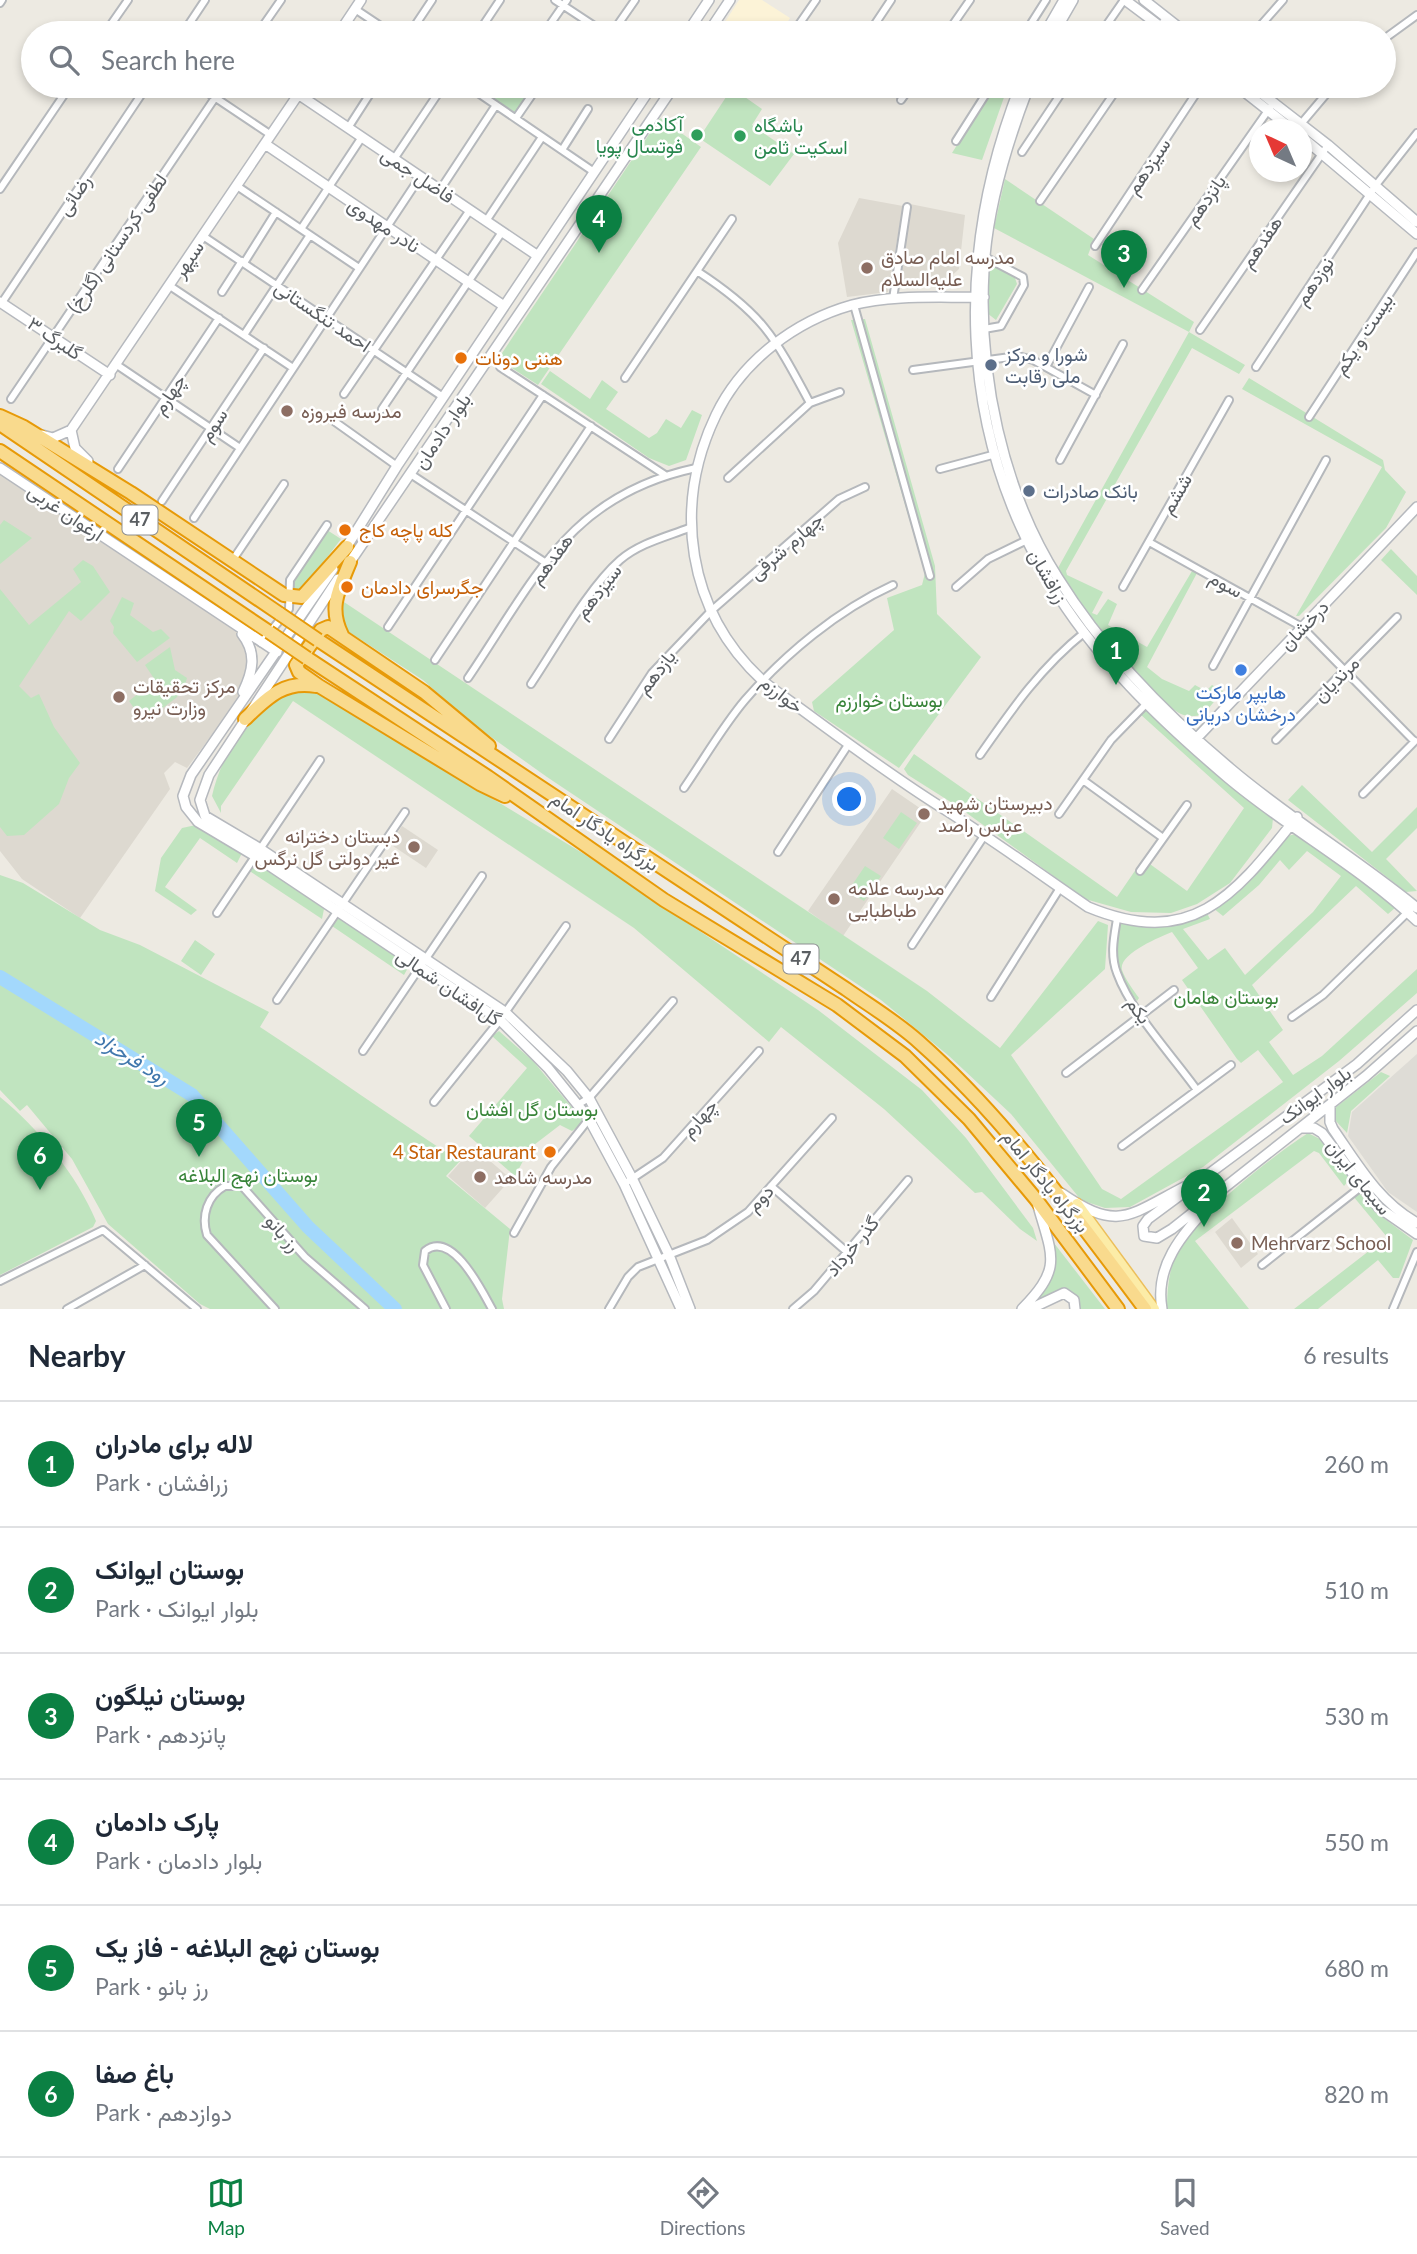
<!DOCTYPE html>
<meta charset="utf-8">
<style>
body{margin:0;font-family:Lato,Vazirmatn,sans-serif;background:#f2f2f3;color:#1f2937}
.compass{position:absolute;left:1249px;top:119px;width:63px;height:63px;border-radius:50%;background:#fff;box-shadow:0 4px 10px #0003;rotate:316deg}
.you{position:absolute;left:850px;top:800px;width:24px;height:24px;margin:-18px;border:5px solid #fff;border-radius:50%;background:#1a73e8;box-shadow:0 0 0 10px #1a73e833}
.badge{display:grid;place-items:center;width:46px;height:46px;border-radius:50%;background:#0b8043;color:#fff;font-size:23px;font-weight:700}
.pin{position:absolute;translate:-50% -58px;filter:drop-shadow(0 2px 4px #0008)}
.pin::after{content:'';position:absolute;top:37px;width:24px;height:21px;background:inherit;clip-path:polygon(0 0,100% 0,50% 100%)}
.list{margin:0;padding:0;list-style:none}
h2{display:flex;justify-content:space-between;align-items:center;height:91px;margin:0;padding:0 28px;font-size:30px}
h2 small{font-size:23px;font-weight:400;color:#747a83}
.list li{display:grid;grid-template-columns:46px 1fr auto;gap:21px;align-items:center;box-sizing:border-box;height:126px;padding:0 28px;border-top:2px solid #e0e1e3}
.list b{display:block;font-size:26px;white-space:nowrap}
.list p{margin:0;font-size:23px;white-space:nowrap;color:#747a83}
.list em{font-size:23px;font-style:normal;color:#747a83}
.icon{flex:none;width:38px;height:38px;fill:none;stroke:currentColor;stroke-width:2;stroke-linecap:round;stroke-linejoin:round}
.map{position:relative;flex:none;width:1417px;height:1309px;overflow:hidden}
.search{position:absolute;background:#fff;box-shadow:0 4px 10px #0003;left:21px;right:21px;top:21px;height:77px;display:flex;align-items:center;gap:18px;box-sizing:border-box;padding:0 24px;border-radius:38px;color:#747a83;font-size:26px}
.sheet{height:847px;background:#fff}
nav{display:flex;justify-content:space-around;align-items:center;box-sizing:border-box;height:98px;border-top:2px solid #e0e1e3;background:#fff;font-size:19px;color:#747a83}
nav a{display:grid;justify-items:center;gap:4px}
nav .on{color:#0b8043}
.map>svg:first-child{display:block}
.commercial{fill:#fcf3d7}
.industrial{fill:#dedcd6}
.education{fill:#ddd9d0}
.green{fill:#c0e4bf}
.lines{fill:none;stroke-linecap:round;stroke-linejoin:round}
.river{stroke:#a3d8fc;stroke-width:14}
.street-casing{stroke:#b5b8bc;stroke-width:10}
.secondary-casing{stroke:#b6b9be;stroke-width:12}
.primary-casing{stroke:#ecbf5b;stroke-width:13}
.highway-casing{stroke:#e79a08;stroke-width:16}
.street{stroke:#fff;stroke-width:6}
.secondary{stroke:#fff;stroke-width:9}
.primary{stroke:#fceca7;stroke-width:10}
.highway{stroke:#f9da8d;stroke-width:12}
.highway-bridge-casing{stroke:#e79a08;stroke-width:16;stroke-linecap:butt}
.highway-bridge{stroke:#f9da8d;stroke-width:12}
.leisure-dot{fill:#2e9e5b;stroke:#fff;stroke-width:2.5}
.education-dot{fill:#8d6e63;stroke:#fff;stroke-width:2.5}
.food-dot{fill:#e8710a;stroke:#fff;stroke-width:2.5}
.service-dot{fill:#5c6f8a;stroke:#fff;stroke-width:2.5}
.shop-dot{fill:#3f7fe0;stroke:#fff;stroke-width:2.5}
.labels{text-anchor:middle;stroke-width:5;stroke-linejoin:round;paint-order:stroke}
.shield{fill:#fff;stroke:#8c8e91;stroke-width:2}
.shield-label{font-size:18px;font-weight:bold;fill:#5a5e62}
.leisure-label{font-size:19px;fill:#27864d;stroke:#fff;text-anchor:end}
.street-label{font-size:19px;fill:#5a5e62;stroke:#fff}
.education-label{font-size:19px;fill:#785e54;stroke:#fff;text-anchor:start}
.service-label{font-size:19px;fill:#4e5e75;stroke:#fff;text-anchor:start}
.food-label{font-size:19px;fill:#c56008;stroke:#fff;text-anchor:start}
.shop-label{font-size:19px;fill:#366cbe;stroke:#fff}
.park-label{font-size:19px;fill:#388439;stroke:#fff}
.water-label{font-size:21px;font-style:italic;fill:#4178ad;stroke:#fff}
</style>
<div class="map">
<svg width="1417" height="1309" viewBox="0 0 1417 1309">
<rect width="100%" height="100%" fill="#edeae2"/>
<path class="commercial" d="M739,0H762L790,18L781,33H718Z"/>
<path class="industrial" d="M1417,1054V1212L1388,1192L1348,1136L1352,1112Z"/>
<path class="education" d="M859,198L903,206L888,292L847,297L838,243Z
M910,204L965,215L959,269L947,280L897,281Z
M0,473L236,630L250,652L244,686L232,708L187,768L175,762L164,773L170,789L80,918L22,879L0,851Z
M892,789L927,813L843,936L808,911Z
M402,826L438,850L426,868L390,844Z
M474,1147L511,1179L485,1208L448,1176Z
M1232,1218L1258,1254L1241,1268L1215,1232Z"/>
<path class="green" d="M485,86H534L516,113L482,91Z
M994,86H1008L982,160L952,153Z
M732,88L762,109L752,125L794,154L770,186L699,138Z
M660,118L701,147L538,385L498,359Z
M1005,179L1094,239L1088,255L1194,322L1189,332L1245,365L1239,374L1192,348L1066,571L1067,575L1103,592L1092,613L1097,615L1108,599L1117,604L1108,625L1147,647L1192,571L1197,573L1147,667L1162,679L1189,691L1195,685L1206,691L1212,685L1223,691L1203,715C1195,716 1188,717 1181,714C1154,701 1071,597 1058,568L1189,332L994,228Z
M992,262L1014,275L1017,284L996,320L987,313L988,264Z
M865,319L935,566L937,614L981,657L899,768L814,711L812,702L894,630L887,598L922,585L925,573L851,320Z
M550,371L590,399L602,380L618,392L606,409L649,438L657,433L666,419L681,428L692,410L702,415L686,460L669,466L649,458L541,384Z
M1249,378L1383,460L1385,470L1406,492L1386,528L1299,616H1296L1382,467L1242,389Z
M4,520L32,538L0,564V525Z
M327,530L341,539L299,594L292,592V582Z
M1391,549L1417,576V595L1381,560Z
M83,560L93,566L110,592L81,621L69,611L19,686L31,698L39,694L54,727L80,763L69,778L59,804L24,835L7,836L0,827V589L29,625L81,582L73,569Z
M122,597L134,603L130,615L153,632L161,629L170,638L137,662L113,633L114,627L110,621Z
M341,600L927,991L1000,1048L1098,921L1108,925L1105,969L1011,1055L1102,1189L1121,1199L1283,1082L1258,1050L1241,1063L1237,1059L1182,980L1198,968L1172,932C1160,937 1118,954 1122,970C1125,979 1134,991 1139,998L1137,1001C1118,974 1112,953 1121,922H1169L1207,913L1210,919L1183,929L1208,960L1225,948L1245,975L1313,912L1341,876L1307,851L1289,870L1280,860L1259,885L1223,916L1213,908L1283,837L1296,834L1357,876L1395,908L1388,914L1356,886L1252,985L1283,1030L1269,1042L1293,1075L1322,1056L1417,969V993L1339,1061L1203,1167L1130,1207L1105,1208L1081,1200L1011,1114L949,1056L881,1000L547,777L470,722L423,680L349,632L337,614Z
M170,647L175,670L187,678L184,688L176,698L144,722L129,701L155,680L145,665Z
M296,688L315,691L584,854L818,1010L922,1090L966,1138L1033,1228L1037,1241L1020,1229L982,1192L975,1193L884,1109L781,1027L769,1042L634,928L293,701L221,806V813L212,796C221,754 254,701 296,688Z
M1146,709L1207,766L1273,818L1272,828L1230,883L1197,904L1171,913L1131,912L1085,899L957,806L908,775L904,769L914,754L1117,897L1143,859L1187,891L1244,808L1140,714Z
M1302,785L1372,852L1417,807V828L1386,859L1417,891L1406,892L1288,800Z
M901,812L917,823L899,849L883,838Z
M196,825L242,853L237,863L200,838L165,887L197,910L191,915L155,891L161,858L182,828Z
M261,866L324,909L322,919L248,870Z
M865,866L881,876L864,901L848,891Z
M0,875L23,883L100,930L140,945L269,1012L260,1027C328,1071 392,1118 460,1161L446,1176L510,1229L502,1299L504,1309H210L200,1304L108,1224L72,1159L27,1105L20,1111L0,1090Z
M339,918L409,966L404,975L332,926Z
M195,940L215,954L201,975L181,961Z
M499,1031L533,1061L584,1122L572,1131L560,1125L530,1148L515,1176L469,1136L527,1068L492,1036Z
M1381,1072L1390,1076L1351,1111L1347,1133L1335,1120V1108Z
M0,1097C38,1128 77,1175 96,1221L93,1227L0,1275Z
M1308,1133L1320,1139L1350,1179L1344,1186L1319,1153L1314,1151L1195,1241L1249,1309H1167C1167,1288 1169,1265 1180,1247C1202,1211 1273,1156 1308,1133Z
M1358,1192L1381,1216L1413,1240L1399,1278H1393L1378,1260L1318,1309H1294L1387,1237L1353,1196Z
M1047,1234L1105,1309H1079L1076,1296L1062,1289L1030,1305C1054,1283 1060,1265 1047,1234Z"/>
<g class="lines">
<path class="river" d="M0,977L192,1095L308,1227L395,1309"/>
<g class="street-casing">
<path id="street" d="M555,0L605,33
M0,3L2,0
M355,9L391,33
M110,27L119,33
M105,33L128,0
M183,33L205,0
M258,33L281,0
M410,33L432,0
M478,33L500,0
M544,33L567,0
M612,33L635,0
M793,33L816,0
M869,33L891,0
M947,33L970,0
M1025,33L1046,0
M1101,33L1124,0
M1155,33L1166,18
M1254,33L1283,0
M1384,39L1417,15
M198,86L271,135
M468,86L594,172
M901,100L911,86
M516,118L538,86
M1300,125L1333,86
M348,128L375,86
M956,141L991,86
M562,150L588,109
M1022,152L1066,86
M394,159L443,86
M237,186L359,268
M0,189L70,86
M440,190L496,105
M1040,201L1119,86
M486,221L542,137
M301,229L362,137
M203,236L443,397
M1095,246L1201,86
M244,263L276,212
M697,271C763,314 774,336 810,403
M170,286L293,368
M1142,290L1274,102
M222,292L242,261
M893,299L907,207
M1,304L147,86
M854,305L930,576
M984,329L1001,326L1024,285L1023,277L985,257
M1200,330L1328,145
M244,335L310,235
M117,365L240,448
M500,367L665,475
M1046,367L1089,287
M1256,367L1376,185L1417,133
M913,370L1018,356L1033,360L1096,395
M625,378L732,219
M344,394L470,210
M11,399L223,86
M382,409L502,232
M1309,417L1417,252
M331,419L397,466
M1060,460L1123,344
M118,469L219,318
M940,469L996,454
M412,475L546,563
M728,478L810,403L840,392
M162,501L264,348
M194,518L420,177
M1149,542L1302,627L1414,741
M232,561L284,484
M956,587L988,559L1027,540
M1123,587L1229,400
M388,627L543,395
M261,643L289,609L290,580L327,525
M435,660L591,426
M1213,666L1326,460
M468,678C535,579 569,495 696,468
M531,684C556,647 588,588 620,560C640,543 666,537 689,528
M609,739L652,673L711,611L839,499L865,487
M1276,740L1397,617
M980,755C1012,709 1041,667 1085,632
M1083,780L1163,838
M684,788C704,759 723,726 745,700C785,654 838,610 893,585
M1363,794L1415,741
M1059,814L1111,740L1149,701
M778,852L848,745
M1140,871L1187,805
M217,913L320,760
M1117,919C1114,937 1110,955 1117,973C1131,1012 1172,1055 1197,1090
M912,945L984,836
M991,997L1060,888
M277,1000L405,812
M1292,1017L1323,995L1410,910
M363,1051L482,876
M1066,1073L1174,990
M434,1102L500,1020L566,926
M579,1104L589,1098L673,1001
M1122,1146L1231,1065
M624,1184L663,1158L759,1051
M771,1186L847,1252
M514,1233L551,1167L589,1119
M1262,1265L1362,1186
M0,1281L103,1230L197,1309
M67,1309L145,1265
M275,1309L207,1235C201,1216 207,1196 225,1186H242L305,1257L365,1309
M446,1309L423,1265L425,1251C452,1229 482,1291 492,1309
M609,1309L628,1277L638,1267L707,1240L748,1212L832,1118
M793,1309L814,1291L908,1180
M1393,1309L1417,1252"/>
</g>
<g class="secondary-casing">
<path id="secondary" d="M1125,0L1169,33
M1144,0L1186,33
M339,33L361,0
M687,33L709,0
M708,33L730,0
M1045,33L1064,0
M1054,33L1073,0
M1020,86C956,250 957,427 1049,581C1094,657 1160,720 1227,777C1287,828 1359,866 1417,921
M1029,86C1007,143 987,208 984,270C978,373 1002,490 1058,578C1104,652 1165,714 1231,769C1290,819 1357,859 1417,908
M1237,86L1293,130
M1252,86L1328,145L1417,222
M298,94L538,256
M1302,137L1417,234
M265,144L504,306
M984,297C941,298 894,294 852,305C795,321 742,361 716,415C672,506 687,611 763,681C776,692 792,702 805,712C851,746 896,779 944,809C993,840 1040,874 1088,907C1194,951 1236,893 1297,817
M0,302L110,375
M71,430L75,448L88,461
M42,435L53,438L71,430L304,86
M0,468L277,652
M344,551L397,466L652,86
M348,565L674,86
M333,569L191,775L183,796L186,807L198,822L255,856L500,1020L548,1068L589,1119L624,1184L681,1309
M338,579L209,775L200,800L205,816L259,848L505,1012L567,1071L589,1098L632,1178L669,1255L690,1309
M242,634C257,653 253,671 243,692
M1192,743L1417,507
M1417,1010L1357,1064L1148,1219L1143,1226L1144,1236L1157,1238L1172,1229L1366,1076L1417,1031
M1330,1105V1122L1333,1129C1358,1165 1378,1201 1417,1223
M1301,1128H1314L1322,1133L1378,1207L1417,1234
M1061,1193C1118,1232 1128,1216 1184,1187
M1022,1309C1062,1268 1053,1258 1038,1206
M1030,1309L1064,1293L1074,1300L1075,1309
M1162,1309C1154,1264 1184,1233 1212,1202"/>
</g>
<g class="primary-casing">
<path id="primary" d="M1077,1204L1154,1309"/>
</g>
<g class="highway-casing">
<path id="highway" d="M0,416L24,427L131,493L284,595L302,597L347,547
M0,424L280,614
M0,451L269,632
M342,635C328,607 339,589 350,562
M318,640L846,989C870,1006 897,1022 919,1042C1006,1119 1075,1216 1145,1309
M307,658L488,777L664,900L837,1005L905,1056L969,1119L1035,1198L1118,1309
M245,719C267,698 284,680 316,686
M489,746L424,692L328,627L321,630L296,665L299,672L319,686L480,784L505,796"/>
</g>
<use href="#street" class="street"/>
<use href="#secondary" class="secondary"/>
<use href="#primary" class="primary"/>
<use href="#highway" class="highway"/>
<g class="highway-bridge-casing">
<path id="highway-bridge" d="M280,614L318,640
M269,632L307,658"/>
</g>
<use href="#highway-bridge" class="highway-bridge"/>
</g>
<g class="leisure-dot">
<circle cx="697" cy="135" r="7"/>
<circle cx="740" cy="136" r="7"/>
</g>
<g class="education-dot">
<circle cx="867" cy="268" r="7"/>
<circle cx="287" cy="411" r="7"/>
<circle cx="119" cy="697" r="7"/>
<circle cx="924" cy="814" r="7"/>
<circle cx="414" cy="847" r="7"/>
<circle cx="834" cy="899" r="7"/>
<circle cx="480" cy="1177" r="7"/>
<circle cx="1237" cy="1243" r="7"/>
</g>
<g class="food-dot">
<circle cx="461" cy="358" r="7"/>
<circle cx="345" cy="530" r="7"/>
<circle cx="347" cy="587" r="7"/>
<circle cx="550" cy="1152" r="7"/>
</g>
<g class="service-dot">
<circle cx="991" cy="365" r="7"/>
<circle cx="1029" cy="491" r="7"/>
</g>
<circle class="shop-dot" cx="1241" cy="670" r="7"/>
<g class="labels">
<g class="shield">
<rect x="122.5" y="505.5" width="35" height="29" rx="5"/>
<rect x="783.5" y="944.5" width="35" height="29" rx="5"/>
</g>
<g class="shield-label">
<text x="140" y="526">47</text>
<text x="801" y="965">47</text>
</g>
<g class="leisure-label">
<text x="683" y="131">آکادمی<tspan x="683" dy="22">فوتسال پویا</tspan></text>
<text x="754" y="132" text-anchor="start">باشگاه<tspan x="754" dy="22">اسکیت ثامن</tspan></text>
</g>
<g class="street-label">
<text transform="translate(1148 166) rotate(-56)" y="7">سیزدهم</text>
<text transform="translate(418 175) rotate(34)" y="7">فاضل جمی</text>
<text transform="translate(74 195) rotate(-56)" y="7">رضائی</text>
<text transform="translate(1205 200) rotate(-55)" y="7">پانزدهم</text>
<text transform="translate(384 225) rotate(34)" y="7">نادر مهدوی</text>
<text transform="translate(1261 242) rotate(-56)" y="7">هفدهم</text>
<text transform="translate(117 243) rotate(-56)" y="7">لطفی کردستانی (گلرخ)</text>
<text transform="translate(188 259) rotate(-56)" y="7">سپهر</text>
<text transform="translate(1314 281) rotate(-56)" y="7">نوزدهم</text>
<text transform="translate(323 316) rotate(34)" y="7">احمد تنگستانی</text>
<text transform="translate(1363 334) rotate(-57)" y="7">بیست و یکم</text>
<text transform="translate(55 338) rotate(34)" y="7">گلبرگ ۳</text>
<text transform="translate(169 394) rotate(-56)" y="7">چهارم</text>
<text transform="translate(213 425) rotate(-57)" y="7">سوم</text>
<text transform="translate(442 431) rotate(-56)" y="7">بلوار دادمان</text>
<text transform="translate(1176 494) rotate(-60)" y="7">ششم</text>
<text transform="translate(66 512) rotate(34)" y="7">ارغوان غربی</text>
<text transform="translate(786 546) rotate(-41)" y="7">چهارم شرقی</text>
<text transform="translate(551 559) rotate(-53)" y="7">هفدهم</text>
<text transform="translate(1048 576) rotate(60)" y="7">زرافشان</text>
<text transform="translate(1226 584) rotate(29)" y="7">سوم</text>
<text transform="translate(598 591) rotate(-52)" y="7">سیزدهم</text>
<text transform="translate(1304 625) rotate(-46)" y="7">درخشان</text>
<text transform="translate(656 672) rotate(-52)" y="7">یازدهم</text>
<text transform="translate(1336 679) rotate(-45)" y="7">مرنديان</text>
<text transform="translate(782 694) rotate(38)" y="7">خوارزم</text>
<text transform="translate(605 831) rotate(34)" y="7">بزرگراه یادگار امام</text>
<text transform="translate(449 987) rotate(34)" y="7">گل‌افشان شمالی</text>
<text transform="translate(1139 1010) rotate(54)" y="7">یکم</text>
<text transform="translate(1315 1095) rotate(-36)" y="7">بلوار ایوانک</text>
<text transform="translate(699 1118) rotate(-48)" y="7">چهارم</text>
<text transform="translate(1359 1177) rotate(51)" y="7">سیمای ایران</text>
<text transform="translate(1046 1181) rotate(51)" y="7">بزرگراه یادگار امام</text>
<text transform="translate(760 1198) rotate(-47)" y="7">دوم</text>
<text transform="translate(283 1233) rotate(49)" y="7">رز بانو</text>
<text transform="translate(852 1246) rotate(-50)" y="7">گذر خرداد</text>
</g>
<g class="education-label">
<text x="881" y="264">مدرسه امام صادق<tspan x="881" dy="22">علیه‌السلام</tspan></text>
<text x="301" y="418">مدرسه فیروزه</text>
<text x="133" y="693">مرکز تحقیقات<tspan x="133" dy="22">وزارت نیرو</tspan></text>
<text x="938" y="810">دبیرستان شهید<tspan x="938" dy="22">عباس راصد</tspan></text>
<text x="400" y="843" text-anchor="end">دبستان دخترانه<tspan x="400" dy="22">غیر دولتی گل نرگس</tspan></text>
<text x="848" y="895">مدرسه علامه<tspan x="848" dy="22">طباطبایی</tspan></text>
<text x="494" y="1184">مدرسه شاهد</text>
<text x="1251" y="1250">Mehrvarz School</text>
</g>
<g class="service-label">
<text x="1005" y="361">شورا و مرکز<tspan x="1005" dy="22">ملی رقابت</tspan></text>
<text x="1043" y="498">بانک صادرات</text>
</g>
<g class="food-label">
<text x="475" y="365">هننی دونات</text>
<text x="359" y="537">کله پاچه کاج</text>
<text x="361" y="594">جگرسرای دادمان</text>
<text x="536" y="1159" text-anchor="end">4 Star Restaurant</text>
</g>
<g class="shop-label">
<text x="1241" y="699">هایپر مارکت<tspan x="1241" dy="22">درخشان دریانی</tspan></text>
</g>
<g class="park-label">
<text x="889" y="707">بوستان خوارزم</text>
<text x="1226" y="1004">بوستان هامان</text>
<text x="532" y="1116">بوستان گل افشان</text>
<text x="248" y="1182">بوستان نهج البلاغه</text>
</g>
<g class="water-label">
<text transform="translate(132 1058) rotate(32)" y="7">رود فرحزاد</text>
</g>
</g>
</svg>
<svg class="compass" viewBox="-18 -18 36 36"><path d="M0-13l5 13h-10z" fill="#e53935"/><path d="M0 13l5-13h-10z" fill="#747a83"/></svg>
<div class="you"></div>
<div class="pin badge" style="left:1116px;top:685px">1</div>
<div class="pin badge" style="left:1204px;top:1227px">2</div>
<div class="pin badge" style="left:1124px;top:288px">3</div>
<div class="pin badge" style="left:599px;top:253px">4</div>
<div class="pin badge" style="left:199px;top:1157px">5</div>
<div class="pin badge" style="left:40px;top:1190px">6</div>
<div class="search"><svg class="icon" aria-label="search" viewBox="0 0 24 24"><circle cx="10" cy="10" r="6"/><path d="M15 15l6 6"/></svg>Search here</div>
</div>
<section class="sheet">
<h2>Nearby<small>6 results</small></h2>
<ul class="list">
<li><span class="badge">1</span><div><b>لاله برای مادران</b><p>Park · زرافشان</p></div><em>260 m</em></li>
<li><span class="badge">2</span><div><b>بوستان ایوانک</b><p>Park · بلوار ایوانک</p></div><em>510 m</em></li>
<li><span class="badge">3</span><div><b>بوستان نیلگون</b><p>Park · پانزدهم</p></div><em>530 m</em></li>
<li><span class="badge">4</span><div><b>پارک دادمان</b><p>Park · بلوار دادمان</p></div><em>550 m</em></li>
<li><span class="badge">5</span><div><b>بوستان نهج البلاغه - فاز یک</b><p>Park · رز بانو</p></div><em>680 m</em></li>
<li><span class="badge">6</span><div><b>باغ صفا</b><p>Park · دوازدهم</p></div><em>820 m</em></li>
</ul>
</section>
<nav>
<a class="on"><svg class="icon" aria-label="map" viewBox="0 0 24 24"><path d="M3 6l6-2 6 2 6-2v14l-6 2-6-2-6 2zM9 4v14M15 6v14"/></svg>Map</a>
<a><svg class="icon" aria-label="directions" viewBox="0 0 24 24"><path d="M12 3l9 9-9 9-9-9zM9 14v-3h6M13 9l2 2-2 2"/></svg>Directions</a>
<a><svg class="icon" aria-label="saved" viewBox="0 0 24 24"><path d="M7 4h10v16l-5-4-5 4z"/></svg>Saved</a>
</nav>
